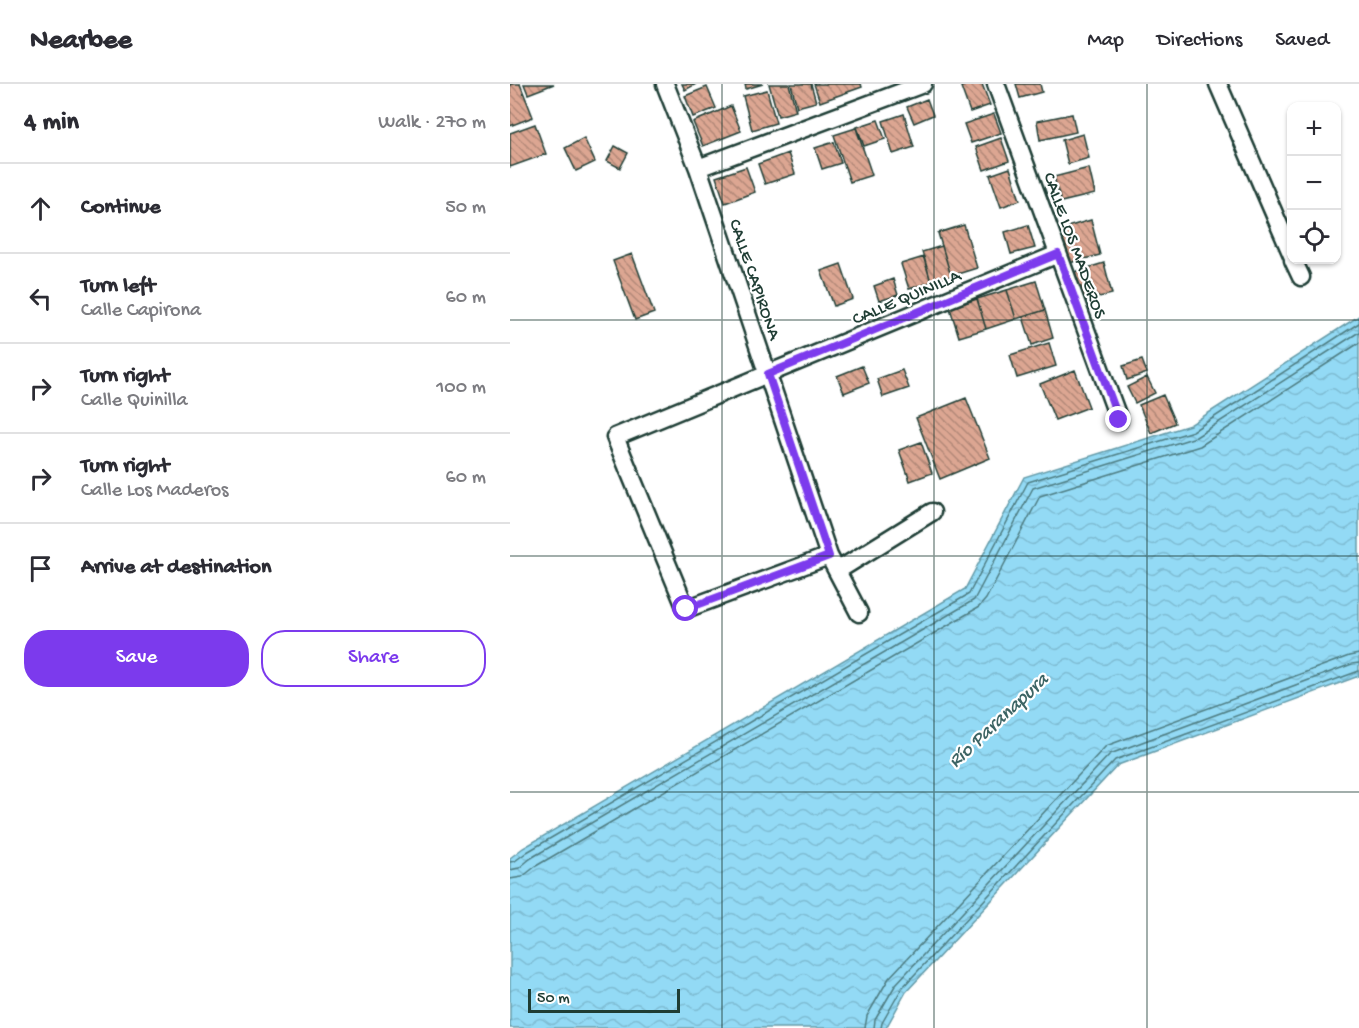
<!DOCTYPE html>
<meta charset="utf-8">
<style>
body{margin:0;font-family:"Gochi Hand",sans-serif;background:#f2f2f3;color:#2b2b33}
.controls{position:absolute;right:18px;top:18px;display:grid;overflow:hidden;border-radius:12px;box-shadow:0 2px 4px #0004}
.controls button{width:54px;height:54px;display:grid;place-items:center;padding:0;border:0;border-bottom:2px solid #e1e1e2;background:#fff;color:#2b2b33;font:30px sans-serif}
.scale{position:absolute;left:18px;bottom:15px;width:152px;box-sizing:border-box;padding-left:6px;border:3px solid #1f3d34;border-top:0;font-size:16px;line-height:21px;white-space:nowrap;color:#1f3d34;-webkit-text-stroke:4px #fff;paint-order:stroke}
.stop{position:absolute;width:18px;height:18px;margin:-14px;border:4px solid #7c3aed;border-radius:50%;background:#fff}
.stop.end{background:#7c3aed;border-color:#fff;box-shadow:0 2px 6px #0008}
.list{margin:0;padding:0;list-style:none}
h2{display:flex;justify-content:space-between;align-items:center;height:78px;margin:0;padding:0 24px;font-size:26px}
h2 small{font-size:20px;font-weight:400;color:#7c7c81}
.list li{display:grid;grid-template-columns:39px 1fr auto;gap:18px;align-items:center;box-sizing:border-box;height:90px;padding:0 24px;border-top:2px solid #e1e1e2}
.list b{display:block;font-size:22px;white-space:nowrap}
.list p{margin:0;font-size:20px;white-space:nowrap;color:#7c7c81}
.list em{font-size:20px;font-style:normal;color:#7c7c81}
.actions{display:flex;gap:12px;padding:18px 24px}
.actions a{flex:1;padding:14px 0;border:2px solid #7c3aed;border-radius:24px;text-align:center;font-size:21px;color:#7c3aed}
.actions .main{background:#7c3aed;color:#fff}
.icon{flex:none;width:33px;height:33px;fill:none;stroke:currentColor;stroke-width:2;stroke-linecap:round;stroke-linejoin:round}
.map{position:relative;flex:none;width:849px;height:944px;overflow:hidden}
header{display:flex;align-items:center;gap:36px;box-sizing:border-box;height:84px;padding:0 30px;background:#fff;border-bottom:2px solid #e1e1e2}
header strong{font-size:28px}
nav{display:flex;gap:33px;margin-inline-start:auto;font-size:21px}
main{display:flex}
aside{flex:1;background:#fff}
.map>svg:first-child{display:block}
.water{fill:url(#water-waves);stroke:#659ba8;stroke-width:1.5}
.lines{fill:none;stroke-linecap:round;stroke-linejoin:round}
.shore{stroke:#4d7c81;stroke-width:1.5}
.building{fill:url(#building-back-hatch);stroke:#1f3d34;stroke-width:1.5}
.street-casing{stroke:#1f3d34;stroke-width:21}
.street{stroke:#fff;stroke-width:16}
.route{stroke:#7c3aed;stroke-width:8}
.grid{fill:none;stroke:#1f3d34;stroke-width:1.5;stroke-opacity:0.55}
.labels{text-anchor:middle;stroke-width:4.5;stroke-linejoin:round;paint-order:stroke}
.street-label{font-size:18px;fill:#1f3d34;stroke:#fff}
.water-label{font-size:20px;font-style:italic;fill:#3c6464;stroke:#fff}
</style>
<header>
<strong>Nearbee</strong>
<nav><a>Map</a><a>Directions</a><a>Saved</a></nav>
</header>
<main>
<aside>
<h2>4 min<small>Walk · 270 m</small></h2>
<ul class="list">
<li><svg class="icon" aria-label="ahead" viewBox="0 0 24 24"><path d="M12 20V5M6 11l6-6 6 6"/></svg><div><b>Continue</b></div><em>50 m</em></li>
<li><svg class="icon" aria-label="left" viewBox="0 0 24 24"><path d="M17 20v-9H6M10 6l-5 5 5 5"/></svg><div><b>Turn left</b><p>Calle Capirona</p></div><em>60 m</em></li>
<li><svg class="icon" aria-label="right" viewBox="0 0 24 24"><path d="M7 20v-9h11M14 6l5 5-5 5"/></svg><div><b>Turn right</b><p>Calle Quinilla</p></div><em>100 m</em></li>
<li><svg class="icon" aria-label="right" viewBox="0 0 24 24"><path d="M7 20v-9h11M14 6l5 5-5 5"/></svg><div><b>Turn right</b><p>Calle Los Maderos</p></div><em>60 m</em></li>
<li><svg class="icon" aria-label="arrive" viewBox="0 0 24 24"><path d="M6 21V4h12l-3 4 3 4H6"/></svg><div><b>Arrive at destination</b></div></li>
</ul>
<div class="actions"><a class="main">Save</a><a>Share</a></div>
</aside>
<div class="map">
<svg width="849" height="944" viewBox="0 0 849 944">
<defs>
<pattern id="water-waves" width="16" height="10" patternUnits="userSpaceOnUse" patternTransform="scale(1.5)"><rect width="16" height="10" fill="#93daf5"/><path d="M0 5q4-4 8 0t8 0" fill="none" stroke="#7ebcd3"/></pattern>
<pattern id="building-back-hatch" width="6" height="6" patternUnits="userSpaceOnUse" patternTransform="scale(1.5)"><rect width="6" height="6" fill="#dca692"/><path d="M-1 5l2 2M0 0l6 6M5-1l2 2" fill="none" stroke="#b28878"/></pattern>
</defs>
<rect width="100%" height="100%" fill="#fff"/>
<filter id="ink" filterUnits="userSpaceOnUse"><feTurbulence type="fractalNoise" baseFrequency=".0167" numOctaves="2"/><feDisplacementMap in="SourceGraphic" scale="12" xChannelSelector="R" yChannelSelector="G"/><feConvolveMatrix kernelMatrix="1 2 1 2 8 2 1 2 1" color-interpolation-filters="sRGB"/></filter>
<g filter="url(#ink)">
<path class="water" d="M849,232V592L608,681L396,908L376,944H0V774L13,764L455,505L514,393L680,341Z"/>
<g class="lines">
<path class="shore" d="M0,778L5,777L17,768L459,510L518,398L683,347L849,239
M0,786L9,784L21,774L464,516L523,404L686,353L849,248
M0,795L12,793L26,782L469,523L476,515L530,412L690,362L849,259
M355,944L357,932L379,894L596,662L839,572L849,570
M364,944L365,936L386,900L600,670L842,580L849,579
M371,944L372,939L392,904L605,676L849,587"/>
</g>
<path class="building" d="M0,0H10L23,33L0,42Z
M14,0H44L18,10Z
M172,0H186L175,6Z
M235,0H253L236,5Z
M259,0H279L286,27L268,32Z
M281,0H301L306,18L287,23Z
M304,0H351L352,3L310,18Z
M459,0H472L480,21L460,28L451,3Z
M506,0H530L532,8L510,14Z
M197,3L206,24L183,33L175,12Z
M257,6L266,39L242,46L233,12Z
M417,15L423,31L404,39L397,23Z
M221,22L231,47L193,62L183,38Z
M394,30L404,63L383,70L373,37Z
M484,30L491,49L461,59L454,40Z
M562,30L566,48L530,56L527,37Z
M368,36L375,55L354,62L347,43Z
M25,40L36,70L0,83V49Z
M346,44L362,91L340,98L324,51Z
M573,50L579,74L558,80L552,56Z
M74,54L85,78L66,87L55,64Z
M491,54L499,77L474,86L466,63Z
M324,58L331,79L312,85L305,64Z
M105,62L118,69L110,84L97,77Z
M278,69L285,90L255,100L248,80Z
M236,83L245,108L215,119L206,93Z
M500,84L510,116L491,123L480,91Z
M579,84L585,110L551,118L544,93Z
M581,136L590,171L559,179L550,145Z
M454,141L467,184L441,192L428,149Z
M518,141L525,164L501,170L495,148Z
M432,162L441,192L421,198L412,168Z
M122,170L144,229L125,236L103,177Z
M414,173L421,198L399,205L391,180Z
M594,179L602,210L572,217L564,188Z
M331,180L343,215L324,222L311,187Z
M383,195L388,211L369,217L364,202Z
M526,197L535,226L506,235L497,206Z
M497,206L506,235L476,245L467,215Z
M467,215L476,245L449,253L440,224Z
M535,226L543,254L522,261L513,233Z
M539,259L546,282L507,294L500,271Z
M632,276L637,289L617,296L613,282Z
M352,282L359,299L334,309L327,292Z
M392,286L399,304L373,313L367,295Z
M565,286L579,323L545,336L530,300Z
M637,293L645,309L625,319L617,303Z
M653,311L665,339L641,349L629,321Z
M456,314L480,374L430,395L406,334Z
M411,358L422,389L400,397L389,366Z"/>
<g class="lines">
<g class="street-casing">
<path id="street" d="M155,0L188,84L319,472L349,529
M486,0L609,336
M708,0L782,171
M188,84L413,0
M783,176L791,193
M319,472L176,525L105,353L548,170
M327,487L422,428"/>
</g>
<use href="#street" class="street"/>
</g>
</g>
<g class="lines" filter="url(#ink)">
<path class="route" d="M176,525L319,472L258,290L548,170L609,336"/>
</g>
<path class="grid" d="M212,0V944M424,0V944M637,0V944M0,236H849M0,472H849M0,708H849"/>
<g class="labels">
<g class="street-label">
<text transform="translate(566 161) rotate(70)" y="6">CALLE LOS MADEROS</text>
<text transform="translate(246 195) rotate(71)" y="6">CALLE CAPIRONA</text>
<text transform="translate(396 212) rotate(-23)" y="6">CALLE QUINILLA</text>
</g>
<g class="water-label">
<text transform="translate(487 635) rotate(-43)" y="7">Río Paranapura</text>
</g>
</g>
</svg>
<div class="controls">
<button>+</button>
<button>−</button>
<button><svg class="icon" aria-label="locate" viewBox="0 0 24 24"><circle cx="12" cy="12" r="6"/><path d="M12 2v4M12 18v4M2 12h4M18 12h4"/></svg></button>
</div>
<div class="scale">50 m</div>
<div class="stop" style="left:176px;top:525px"></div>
<div class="stop end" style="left:609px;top:336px"></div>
</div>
</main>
